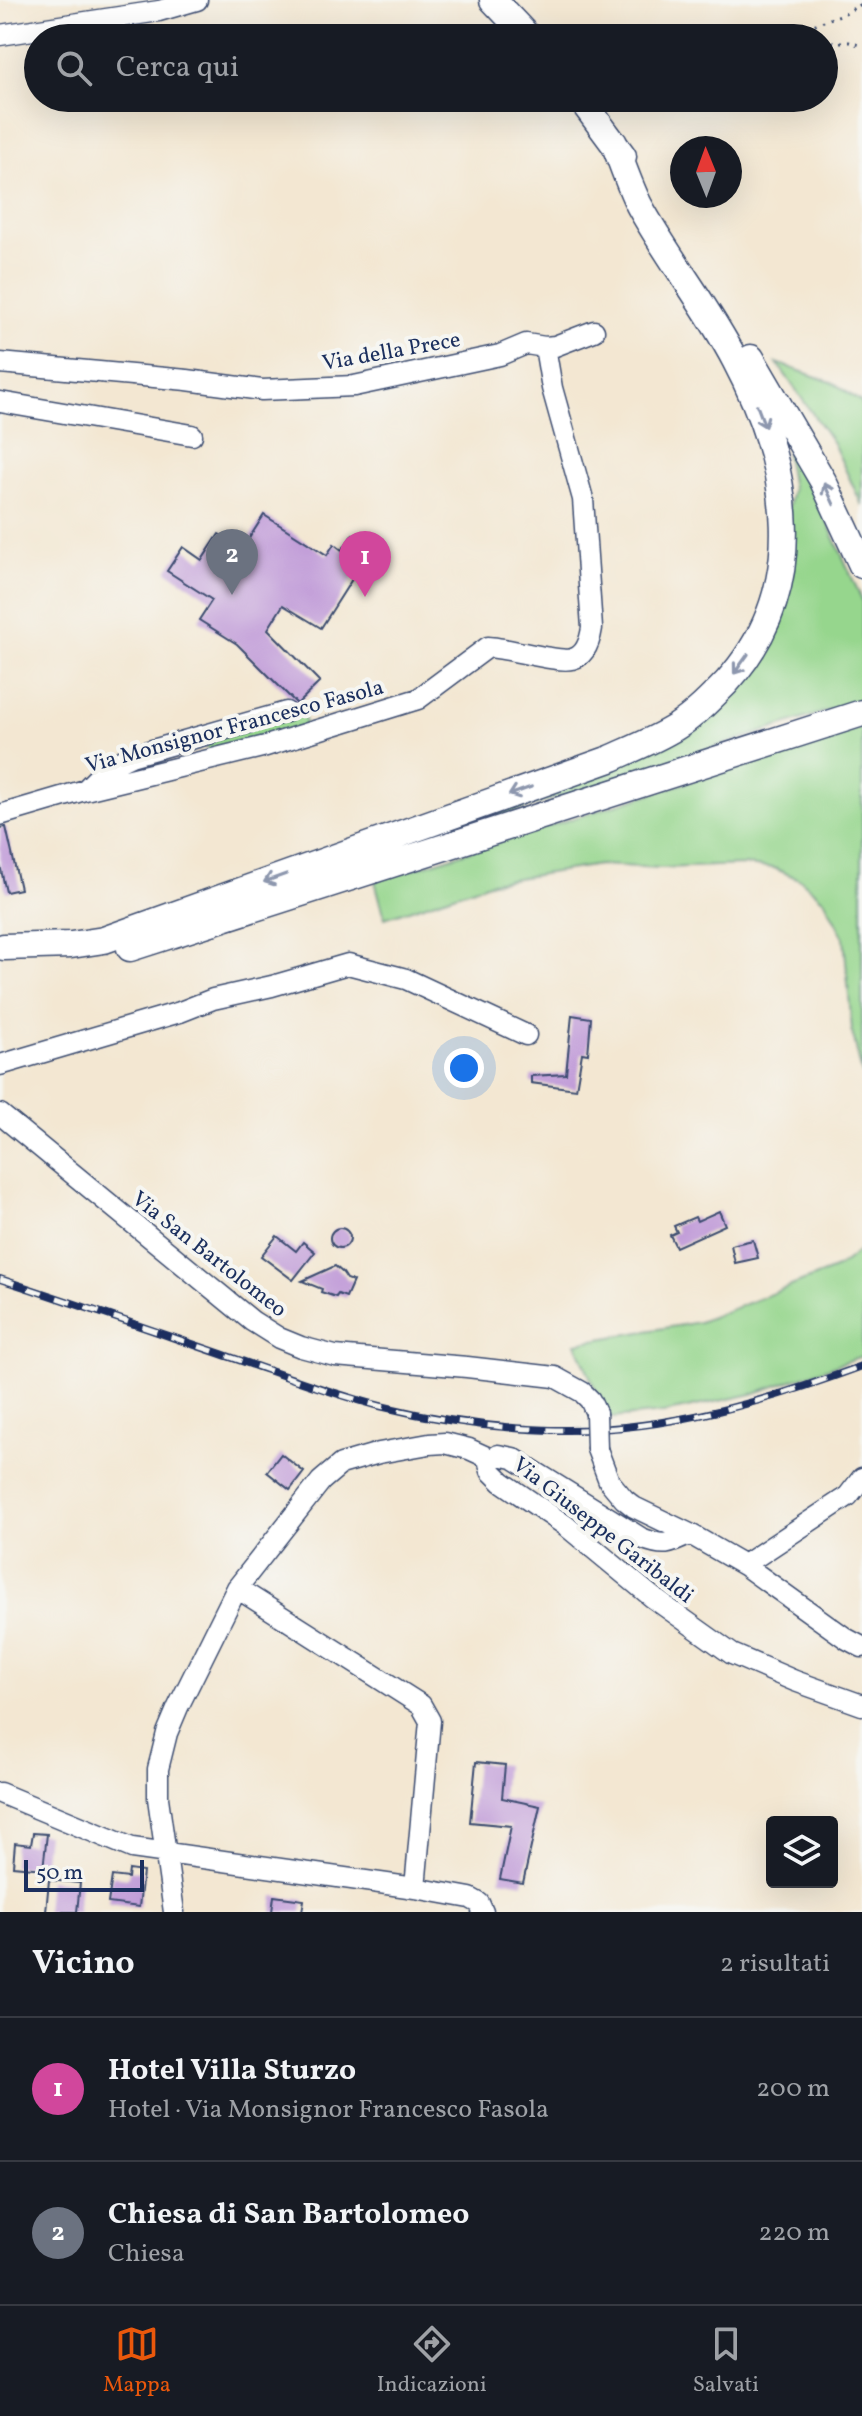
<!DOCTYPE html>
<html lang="it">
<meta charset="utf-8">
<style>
body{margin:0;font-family:Vollkorn,serif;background:#20242c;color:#f1f3f6}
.controls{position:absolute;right:24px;bottom:24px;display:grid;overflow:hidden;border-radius:8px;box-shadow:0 8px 32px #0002}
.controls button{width:72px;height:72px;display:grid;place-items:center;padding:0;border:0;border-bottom:2px solid #363941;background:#171b24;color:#f1f3f6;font:40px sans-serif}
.compass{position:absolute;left:670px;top:136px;width:72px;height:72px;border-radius:50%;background:#171b24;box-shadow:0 8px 32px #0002;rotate:359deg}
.scale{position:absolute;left:24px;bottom:20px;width:120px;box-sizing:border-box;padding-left:8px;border:4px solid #1b2f5e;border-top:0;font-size:22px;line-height:28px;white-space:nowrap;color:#1b2f5e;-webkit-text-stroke:6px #f6f6f2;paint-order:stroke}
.you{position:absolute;left:464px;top:1068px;width:28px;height:28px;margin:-20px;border:6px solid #fff;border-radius:50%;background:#1a73e8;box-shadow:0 0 0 12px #1a73e833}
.badge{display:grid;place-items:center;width:52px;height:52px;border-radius:50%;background:#ea580c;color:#fff;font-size:26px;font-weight:700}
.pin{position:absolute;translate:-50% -66px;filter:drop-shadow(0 2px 4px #0008)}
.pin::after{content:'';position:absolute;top:42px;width:28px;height:24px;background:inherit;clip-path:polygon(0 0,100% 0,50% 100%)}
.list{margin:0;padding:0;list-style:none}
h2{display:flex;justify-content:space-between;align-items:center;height:104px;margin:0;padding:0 32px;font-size:34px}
h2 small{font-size:26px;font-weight:400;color:#9ea1a6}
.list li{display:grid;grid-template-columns:52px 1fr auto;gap:24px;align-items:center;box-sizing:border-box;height:144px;padding:0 32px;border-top:2px solid #363941}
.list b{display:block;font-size:30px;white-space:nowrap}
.list p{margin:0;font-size:26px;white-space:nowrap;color:#9ea1a6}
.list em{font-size:26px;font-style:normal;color:#9ea1a6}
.icon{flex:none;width:44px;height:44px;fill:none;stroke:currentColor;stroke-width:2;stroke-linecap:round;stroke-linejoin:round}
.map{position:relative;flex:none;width:862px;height:1912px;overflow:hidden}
.search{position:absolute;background:#171b24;box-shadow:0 8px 32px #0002;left:24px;right:24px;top:24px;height:88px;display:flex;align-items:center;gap:20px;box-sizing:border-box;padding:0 28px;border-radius:44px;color:#9ea1a6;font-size:30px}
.sheet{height:392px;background:#171b24}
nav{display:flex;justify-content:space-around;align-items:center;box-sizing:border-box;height:112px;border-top:2px solid #363941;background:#171b24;font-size:22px;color:#9ea1a6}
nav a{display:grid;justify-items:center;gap:4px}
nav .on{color:#ea580c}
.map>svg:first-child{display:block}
.green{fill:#96d68d;stroke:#588276;stroke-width:2}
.building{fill:#c19cd8}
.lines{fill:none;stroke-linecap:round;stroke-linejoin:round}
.minor-casing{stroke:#3b4b6f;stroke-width:23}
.major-casing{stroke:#3b4b6f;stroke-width:29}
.path{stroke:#3b4b6f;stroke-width:3;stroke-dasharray:2 6;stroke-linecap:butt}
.minor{stroke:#fff;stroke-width:20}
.major{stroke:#fff;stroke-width:26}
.rail-casing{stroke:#1b2f5e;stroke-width:8}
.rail{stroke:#f6f6f2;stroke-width:5;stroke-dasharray:15;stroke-linecap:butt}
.minor-bridge-casing{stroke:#3b4b6f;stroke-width:23;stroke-linecap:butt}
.minor-bridge{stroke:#fff;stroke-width:20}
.oneway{stroke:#8d97ae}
.labels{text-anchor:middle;stroke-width:8;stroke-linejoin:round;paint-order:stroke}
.street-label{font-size:22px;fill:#1b2f5e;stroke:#f6f6f2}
</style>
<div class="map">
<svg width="862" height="1912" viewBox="0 0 862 1912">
<rect width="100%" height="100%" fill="#f6f6f2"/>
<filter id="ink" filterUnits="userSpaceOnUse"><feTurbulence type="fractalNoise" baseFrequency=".0125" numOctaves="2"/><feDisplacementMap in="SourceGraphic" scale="16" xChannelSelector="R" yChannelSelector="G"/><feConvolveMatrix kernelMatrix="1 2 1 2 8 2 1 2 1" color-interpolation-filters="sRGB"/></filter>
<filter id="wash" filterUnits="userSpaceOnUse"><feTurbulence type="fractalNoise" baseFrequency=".006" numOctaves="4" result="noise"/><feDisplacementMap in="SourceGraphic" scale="32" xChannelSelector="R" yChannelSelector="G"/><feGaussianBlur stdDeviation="1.8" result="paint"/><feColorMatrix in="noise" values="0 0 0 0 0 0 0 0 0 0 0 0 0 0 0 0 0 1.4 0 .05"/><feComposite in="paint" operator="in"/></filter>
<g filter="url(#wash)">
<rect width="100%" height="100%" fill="#f3e7d2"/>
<path class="green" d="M777,363L834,383L862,403V505L833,443Z
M790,452L823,512L862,600V700L373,857L622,763L758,658L792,489L786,454Z
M303,712L306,727L209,753L205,740Z
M862,727V1074L852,1030L844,938L825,901L801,880L774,868L745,865L661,868L599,865L492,882L385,918L375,881Z
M862,1249V1356L752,1394L664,1413L602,1419V1406L576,1343L699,1322L837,1268Z"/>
<g id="blocks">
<path class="building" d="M264,515L327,555L334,544L342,550L353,534L373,546L321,628L283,605L268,629L320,682L297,704L237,644L199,620L212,600L167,571L183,547L202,560L219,534L231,541L235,535L246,543Z
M6,827L20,889L6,892L0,865V828Z
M572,1015L591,1018L588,1054L582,1053L576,1089L531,1083V1076L566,1074Z
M719,1211L725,1225L676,1247L670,1235L677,1232L674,1226L695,1217L697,1221Z
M330 1238a10 10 0 1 1 20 0a10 10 0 1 1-20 0Z
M277,1236L296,1251L303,1242L315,1252L293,1280L261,1256Z
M753,1240L758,1258L735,1263L731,1245Z
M335,1266L343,1273L347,1279L353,1281L346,1297L338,1294L336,1297L321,1292L322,1289L302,1281Z
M281,1454L304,1472L290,1490L267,1472Z
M476,1762L505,1765L502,1798L540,1806L523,1883L500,1879L511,1826L470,1822Z
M33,1833L47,1834L43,1869L13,1866L15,1843L31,1845Z
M129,1870L143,1872L139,1907L108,1903L112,1876L128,1878Z
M49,1880L80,1883L77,1912H46Z
M274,1896L304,1900L302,1912H272Z"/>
</g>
</g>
<g filter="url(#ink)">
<use href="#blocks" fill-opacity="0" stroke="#3b4b6f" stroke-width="2"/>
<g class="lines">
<g class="minor-casing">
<path id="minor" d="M0,35L159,11L197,0
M0,363L187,380L262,390L354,386L500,355L526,344L545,347L555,346L594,331
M0,402L192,435
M85,790L108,767L131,756L286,712
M0,815L85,790L266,746L418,699L488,647C509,648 558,663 572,659C585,656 590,641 592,628L583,499L552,388L545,347
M0,1065L180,1012L213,999L272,986L348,964L406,979L526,1035
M0,1114L252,1321L279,1338L301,1347L335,1356L467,1367L555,1377L582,1392L590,1400L596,1413
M597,1449L609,1481L624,1499L634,1507L690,1534L744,1565L847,1639L862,1647
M690,1534C669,1545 664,1547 641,1538L513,1458L498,1455L489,1463L491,1471L502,1482L565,1525L652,1597L732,1654L795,1681L862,1705
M744,1565L848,1496L862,1478
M237,1588L421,1705L430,1721L415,1888
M0,1793L132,1848L415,1888L470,1898L479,1903L483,1912
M174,1912L158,1798V1769L167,1733L178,1707L237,1588L321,1481L341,1464L379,1453L429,1444L445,1443L469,1449L491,1459"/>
</g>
<g class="major-casing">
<path id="major" d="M493,0L529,38
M580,98L623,156
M751,358L823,481L862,565
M4,947L71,945L104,940L610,759C632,749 655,740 676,727C695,715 710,699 726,683C813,588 790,464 735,360C707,306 668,258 639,205C629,185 622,163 614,143
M130,948L862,713"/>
</g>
<path class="path" d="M799,38L798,34L802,29L843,14L862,4
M824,42H849L862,46"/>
<use href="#minor" class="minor"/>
<use href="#major" class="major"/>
<g class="rail-casing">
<path id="rail" d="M0,1279C77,1304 154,1331 230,1357C280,1374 329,1393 380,1406C441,1421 505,1430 567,1430C669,1430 768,1401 862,1366"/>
</g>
<use href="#rail" class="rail"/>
<g class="minor-bridge-casing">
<path id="minor-bridge" d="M596,1413L597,1449"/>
</g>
<use href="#minor-bridge" class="minor-bridge"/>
</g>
<defs><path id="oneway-shaft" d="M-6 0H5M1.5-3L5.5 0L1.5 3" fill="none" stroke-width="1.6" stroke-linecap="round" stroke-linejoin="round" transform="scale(2)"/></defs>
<g class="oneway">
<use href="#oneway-shaft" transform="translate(761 416) rotate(69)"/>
<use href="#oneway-shaft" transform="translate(829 494) rotate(-115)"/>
<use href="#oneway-shaft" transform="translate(741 664) rotate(126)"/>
<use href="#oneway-shaft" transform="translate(520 791) rotate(160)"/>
<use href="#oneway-shaft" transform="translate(275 878) rotate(160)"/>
</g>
</g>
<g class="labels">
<g class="street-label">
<text transform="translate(391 350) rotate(-10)" y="8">Via della Prece</text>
<text transform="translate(234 725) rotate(-15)" y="8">Via Monsignor Francesco Fasola</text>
<text transform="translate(210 1253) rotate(38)" y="8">Via San Bartolomeo</text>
<text transform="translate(604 1529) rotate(38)" y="8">Via Giuseppe Garibaldi</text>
</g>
</g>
</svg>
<div class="controls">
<button><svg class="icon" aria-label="layers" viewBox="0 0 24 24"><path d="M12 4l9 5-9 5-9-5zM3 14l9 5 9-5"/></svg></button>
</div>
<svg class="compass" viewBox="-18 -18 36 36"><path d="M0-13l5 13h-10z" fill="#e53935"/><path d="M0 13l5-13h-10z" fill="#9ea1a6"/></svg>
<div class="scale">50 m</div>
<div class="you"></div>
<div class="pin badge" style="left:365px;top:597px;background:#d1479c">1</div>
<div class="pin badge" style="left:232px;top:595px;background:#6b7280">2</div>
<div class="search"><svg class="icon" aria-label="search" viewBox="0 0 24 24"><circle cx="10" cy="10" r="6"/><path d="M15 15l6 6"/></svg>Cerca qui</div>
</div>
<section class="sheet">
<h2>Vicino<small>2 risultati</small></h2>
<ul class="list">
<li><span class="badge" style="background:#d1479c">1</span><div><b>Hotel Villa Sturzo</b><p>Hotel · Via Monsignor Francesco Fasola</p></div><em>200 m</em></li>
<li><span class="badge" style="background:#6b7280">2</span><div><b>Chiesa di San Bartolomeo</b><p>Chiesa</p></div><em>220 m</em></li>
</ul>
</section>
<nav>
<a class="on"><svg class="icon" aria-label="map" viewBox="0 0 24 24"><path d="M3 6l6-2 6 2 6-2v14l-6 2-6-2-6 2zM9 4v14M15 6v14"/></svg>Mappa</a>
<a><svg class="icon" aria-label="directions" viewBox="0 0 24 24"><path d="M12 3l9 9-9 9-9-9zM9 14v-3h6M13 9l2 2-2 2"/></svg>Indicazioni</a>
<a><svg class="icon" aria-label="saved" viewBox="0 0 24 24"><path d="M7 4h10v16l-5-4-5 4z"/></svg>Salvati</a>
</nav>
